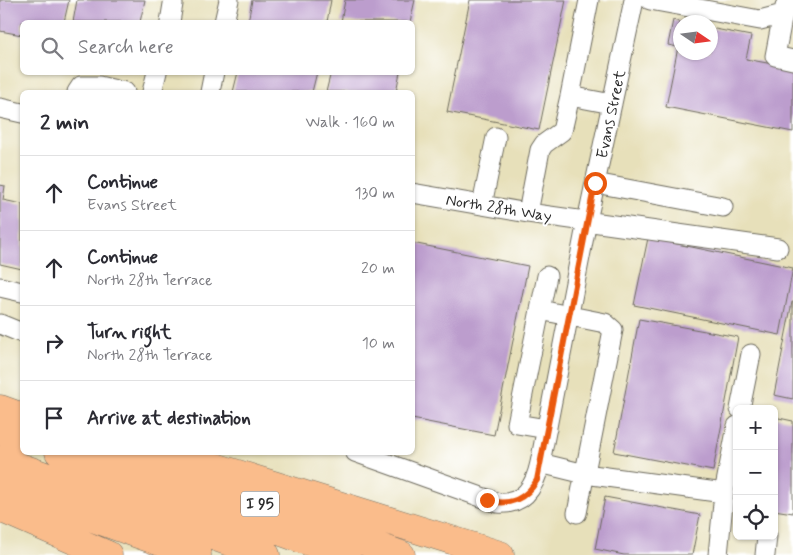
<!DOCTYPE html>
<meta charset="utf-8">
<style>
body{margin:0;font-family:Mynerve,sans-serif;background:#f7f7f7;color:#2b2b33}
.controls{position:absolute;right:15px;bottom:15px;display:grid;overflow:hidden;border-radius:8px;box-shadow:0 1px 4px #0004}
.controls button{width:45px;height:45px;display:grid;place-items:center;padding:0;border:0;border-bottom:1px solid #e1e1e2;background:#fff;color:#2b2b33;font:25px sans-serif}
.compass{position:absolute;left:673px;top:15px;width:45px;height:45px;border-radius:50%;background:#fff;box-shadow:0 1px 4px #0004;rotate:103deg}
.stop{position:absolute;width:15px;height:15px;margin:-11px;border:4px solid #ea580c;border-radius:50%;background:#fff}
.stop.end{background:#ea580c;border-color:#fff;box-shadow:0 1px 5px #0008}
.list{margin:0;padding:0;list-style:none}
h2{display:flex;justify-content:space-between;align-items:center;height:65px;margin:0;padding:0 20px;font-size:21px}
h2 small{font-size:16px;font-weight:400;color:#7c7c81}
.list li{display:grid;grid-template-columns:32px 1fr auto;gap:15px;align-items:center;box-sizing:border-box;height:75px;padding:0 20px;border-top:1px solid #e1e1e2}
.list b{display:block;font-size:19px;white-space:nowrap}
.list p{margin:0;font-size:16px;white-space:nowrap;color:#7c7c81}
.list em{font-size:16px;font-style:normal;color:#7c7c81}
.icon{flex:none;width:28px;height:28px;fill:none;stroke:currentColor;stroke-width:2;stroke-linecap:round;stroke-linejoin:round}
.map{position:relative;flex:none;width:793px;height:555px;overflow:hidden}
.search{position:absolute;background:#fff;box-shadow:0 1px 4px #0004;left:20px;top:20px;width:395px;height:55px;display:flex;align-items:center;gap:12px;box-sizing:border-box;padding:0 18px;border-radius:8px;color:#7c7c81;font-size:19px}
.panel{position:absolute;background:#fff;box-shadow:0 1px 4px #0004;left:20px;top:90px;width:395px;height:365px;border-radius:8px}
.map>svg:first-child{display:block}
.building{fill:#bc9dcd}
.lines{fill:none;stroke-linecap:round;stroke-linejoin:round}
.minor-casing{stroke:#6d6a5d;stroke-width:21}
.highway-casing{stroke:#6d6a5d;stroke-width:29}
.minor{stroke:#fff;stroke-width:19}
.highway{stroke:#fabc8b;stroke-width:28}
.route{stroke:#ea580c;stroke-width:6}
.labels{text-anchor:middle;stroke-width:4;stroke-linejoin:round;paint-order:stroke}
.shield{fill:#fff;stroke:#6b6b6b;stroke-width:1}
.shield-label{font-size:15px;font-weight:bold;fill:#2b2b2b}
.street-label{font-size:16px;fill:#2b2b2b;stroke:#fff}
</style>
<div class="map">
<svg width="793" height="555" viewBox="0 0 793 555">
<rect width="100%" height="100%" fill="#fff"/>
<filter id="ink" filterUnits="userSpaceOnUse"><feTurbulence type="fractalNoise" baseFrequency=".02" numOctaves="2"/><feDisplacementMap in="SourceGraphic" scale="10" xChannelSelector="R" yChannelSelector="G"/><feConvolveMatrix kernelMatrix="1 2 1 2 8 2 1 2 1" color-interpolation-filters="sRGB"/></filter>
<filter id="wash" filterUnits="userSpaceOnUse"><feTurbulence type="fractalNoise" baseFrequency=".0096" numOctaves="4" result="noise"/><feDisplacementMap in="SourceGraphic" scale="20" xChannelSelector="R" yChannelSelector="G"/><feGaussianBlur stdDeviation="1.12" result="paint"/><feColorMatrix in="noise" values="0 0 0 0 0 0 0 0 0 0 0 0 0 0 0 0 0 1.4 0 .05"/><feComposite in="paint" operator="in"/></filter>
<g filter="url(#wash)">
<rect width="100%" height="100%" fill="#e7e0ba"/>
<g id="blocks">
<path class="building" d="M0,0H69L64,22H22V35L0,31Z
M77,0H145L140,22H73Z
M252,0H331L327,22H248Z
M345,0H415L410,22H341Z
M470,0H566L539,130L447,112Z
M673,20L680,22V52H710V28L751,36L746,59L793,68V132L666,107L678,47L668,45Z
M238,72H317L312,92H233Z
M331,72H400L396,92H326Z
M0,185L5,186L3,200L22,204V269L0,264Z
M648,238L793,268L780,335L634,305Z
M412,243L528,266L494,435L412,419Z
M792,302H793V399L774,395Z
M639,319L738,337L713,471L614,452Z
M774,417L793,421V513L774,510Z
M605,497L700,515L692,555H624L595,549Z"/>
</g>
</g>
<g filter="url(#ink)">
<use href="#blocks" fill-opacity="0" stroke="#6d6a5d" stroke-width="1"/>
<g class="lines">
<g class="minor-casing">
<path id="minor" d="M589,0L570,96L612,104
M650,0L760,20L783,14L787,0
M783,14L775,56L793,60
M170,22L173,4
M224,22L229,0
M77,92L81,86H99L125,92
M152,92L157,72
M210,92L214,72
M0,108L22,113
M595,183L723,207
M412,193L528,213L778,248
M482,205L496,137
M528,213L540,150L544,144L562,131L570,96
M0,287L22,292
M540,310L547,276
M0,324L22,333
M740,409L751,354
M547,429L517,424L540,310L605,323L613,330L577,513
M355,452L498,503C524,505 535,486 540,463L587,221L634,0
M540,463L585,474L724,493
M718,555L724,493L737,426
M765,555L767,536"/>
</g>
<g class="highway-casing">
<path id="highway" d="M0,409L22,417
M0,431L22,439
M59,452L346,555
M120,452L401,555
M149,452L199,462L500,555
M0,460L266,555
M0,485L197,555
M0,508L108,555"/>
</g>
<use href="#minor" class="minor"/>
<use href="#highway" class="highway"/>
</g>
</g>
<g class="lines" filter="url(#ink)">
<path class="route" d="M487,500C509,507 526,499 537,480L595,183"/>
</g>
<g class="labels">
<rect class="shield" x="241" y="491.5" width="38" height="25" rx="4"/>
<g class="shield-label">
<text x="260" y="509">I 95</text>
</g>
<g class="street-label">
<text transform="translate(610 114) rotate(-78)" y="6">Evans Street</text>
<text transform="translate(499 207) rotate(9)" y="6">North 28th Way</text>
</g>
</g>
</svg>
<div class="controls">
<button>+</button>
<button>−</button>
<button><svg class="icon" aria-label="locate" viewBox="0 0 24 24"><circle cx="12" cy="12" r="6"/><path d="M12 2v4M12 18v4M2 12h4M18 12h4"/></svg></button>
</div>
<svg class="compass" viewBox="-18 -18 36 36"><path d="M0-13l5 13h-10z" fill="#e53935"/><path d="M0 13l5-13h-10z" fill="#7c7c81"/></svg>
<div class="stop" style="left:595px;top:183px"></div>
<div class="stop end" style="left:487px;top:500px"></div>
<div class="search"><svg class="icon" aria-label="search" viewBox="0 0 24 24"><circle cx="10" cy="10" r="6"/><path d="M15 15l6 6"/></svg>Search here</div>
<section class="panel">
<h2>2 min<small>Walk · 160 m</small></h2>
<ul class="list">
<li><svg class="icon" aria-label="ahead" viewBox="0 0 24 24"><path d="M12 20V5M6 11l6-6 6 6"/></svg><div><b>Continue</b><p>Evans Street</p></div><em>130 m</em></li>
<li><svg class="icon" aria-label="ahead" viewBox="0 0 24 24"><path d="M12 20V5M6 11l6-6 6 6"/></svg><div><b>Continue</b><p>North 28th Terrace</p></div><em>20 m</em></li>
<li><svg class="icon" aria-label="right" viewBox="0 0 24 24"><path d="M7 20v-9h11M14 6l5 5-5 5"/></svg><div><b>Turn right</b><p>North 28th Terrace</p></div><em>10 m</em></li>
<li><svg class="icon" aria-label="arrive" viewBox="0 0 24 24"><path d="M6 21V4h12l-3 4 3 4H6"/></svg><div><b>Arrive at destination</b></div></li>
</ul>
</section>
</div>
